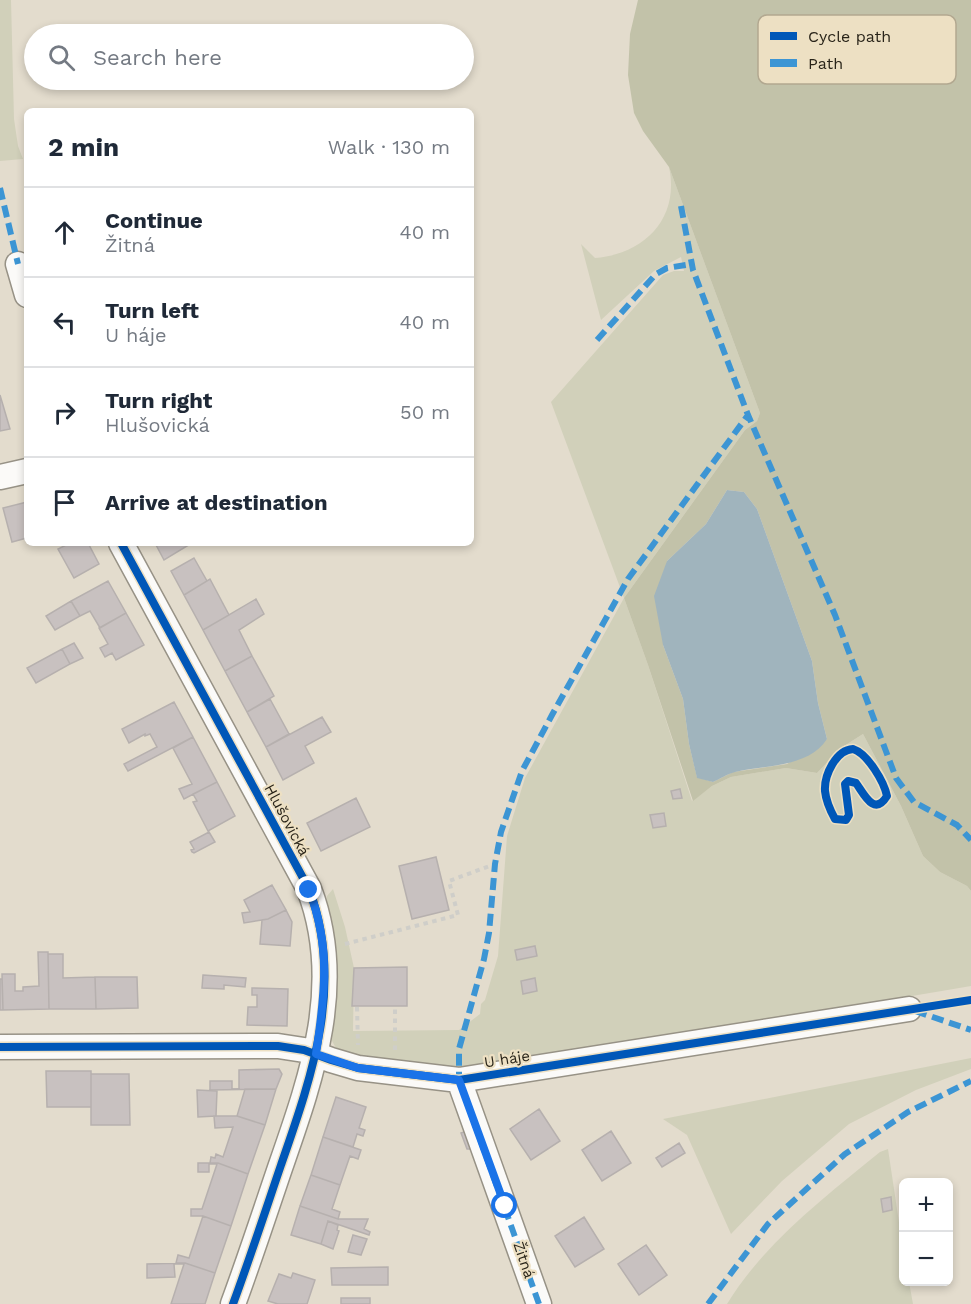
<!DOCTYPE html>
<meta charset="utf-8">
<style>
body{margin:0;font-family:"Work Sans",sans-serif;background:#f2f2f3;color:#1f2937}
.controls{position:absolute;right:18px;bottom:18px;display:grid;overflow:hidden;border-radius:9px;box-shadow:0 3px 9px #0003}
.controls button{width:54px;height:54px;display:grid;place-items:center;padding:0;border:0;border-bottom:2px solid #e0e1e3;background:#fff;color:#1f2937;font:30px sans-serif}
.stop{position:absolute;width:18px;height:18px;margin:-14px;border:4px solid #1a73e8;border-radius:50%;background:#fff}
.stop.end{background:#1a73e8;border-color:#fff;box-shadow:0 2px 6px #0008}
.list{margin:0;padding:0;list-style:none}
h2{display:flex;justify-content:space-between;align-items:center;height:78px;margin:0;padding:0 24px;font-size:26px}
h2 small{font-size:20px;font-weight:400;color:#747a83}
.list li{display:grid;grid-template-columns:39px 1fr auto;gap:18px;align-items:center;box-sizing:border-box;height:90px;padding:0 24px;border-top:2px solid #e0e1e3}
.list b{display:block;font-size:22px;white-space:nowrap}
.list p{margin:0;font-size:20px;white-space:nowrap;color:#747a83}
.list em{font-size:20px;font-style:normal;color:#747a83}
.icon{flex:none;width:33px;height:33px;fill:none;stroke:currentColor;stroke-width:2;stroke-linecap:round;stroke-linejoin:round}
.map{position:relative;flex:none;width:971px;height:1304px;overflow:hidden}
.search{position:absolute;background:#fff;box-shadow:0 3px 9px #0003;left:24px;top:24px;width:450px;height:66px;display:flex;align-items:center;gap:15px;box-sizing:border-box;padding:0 21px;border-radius:33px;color:#747a83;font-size:22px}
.panel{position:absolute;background:#fff;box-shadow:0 3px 9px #0003;left:24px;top:108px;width:450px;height:438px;border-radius:9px}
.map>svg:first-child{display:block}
.green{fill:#d1d0ba}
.forest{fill:#c2c2a9;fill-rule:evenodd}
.water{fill:#a0b4bd}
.building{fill:#c8c1c0;stroke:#b6b0ae;stroke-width:1.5}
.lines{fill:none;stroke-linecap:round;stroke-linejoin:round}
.minor-casing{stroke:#979286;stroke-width:27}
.path{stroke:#cfcec9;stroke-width:4;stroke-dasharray:4.5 4.5;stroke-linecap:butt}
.minor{stroke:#fbfaf8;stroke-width:24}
.quiet{stroke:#3c95d4;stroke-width:6;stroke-dasharray:12 6;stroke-linecap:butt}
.cycleway-casing{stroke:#ede0c3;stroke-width:11}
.cycleway{stroke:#0057b8;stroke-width:8}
.route{stroke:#1a73e8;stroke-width:8}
.labels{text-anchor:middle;stroke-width:4.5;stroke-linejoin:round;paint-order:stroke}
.street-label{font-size:15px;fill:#292419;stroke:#ede0c3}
.key{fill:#ede0c3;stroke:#b2a890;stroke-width:1.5}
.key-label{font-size:16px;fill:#292419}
</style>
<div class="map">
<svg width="971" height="1304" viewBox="0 0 971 1304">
<rect width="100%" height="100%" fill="#e3dccd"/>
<path class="green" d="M0,0H11L14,119L18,146L23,159L0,161Z
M669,167L760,413L757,421L745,430L624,598L648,665L692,801L712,786L731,777L786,768L817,773L841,748L863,734L901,806L923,856L940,872L967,886L971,891V986L458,1073L338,1052L331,1039L336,960L334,938L325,904L327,896L333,889L345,927L354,968L353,1031L459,1030L480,1014L481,1004L485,1000L498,956L507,836L525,778L624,598L551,402L663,275L674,271H684L681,257L654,271L601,320L581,244L595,258C645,254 680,218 669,167Z
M971,1058V1069L916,1090L849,1124L782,1181L731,1234L687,1135L663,1119Z
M888,1149L903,1249L904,1282H909L913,1304H727C765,1242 825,1197 880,1152Z"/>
<path class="forest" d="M638,0H971V891L967,886L940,872L923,856L901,806L863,734L841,748L817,773L786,768L731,777L712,786L693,801L648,665L624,598L745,430L757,421L760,413L669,167L643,131L634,113L628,75L630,34ZM727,490L744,492L757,509L812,661L818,703L827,739L787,764L733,772L713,782L697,777L689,744L683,699L663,645L667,561L706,524Z"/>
<path class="water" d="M727,490L744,492L757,509L812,661L818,703L827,739C808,768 765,765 735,772C727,774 720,779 713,782L697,778L689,744L683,699L663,645L654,596L667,561L706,524Z"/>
<path class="building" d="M0,395L10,429L0,431Z
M27,502V538L12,542L3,508Z
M70,543H88L99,564L74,578L58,549Z
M155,543H192L164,560Z
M194,558L207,581L184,595L171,571Z
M210,579L229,615L203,630L184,595Z
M108,581L126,613L100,628L90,611L80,616L71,601Z
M256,599L264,614L239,630L252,656L225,671L203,630Z
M71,601L80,616L55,630L46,616Z
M126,613L144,645L116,660L112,653L105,657L100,648L108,644L99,628Z
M74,643L83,658L70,664L62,649Z
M62,649L70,664L36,683L27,668Z
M252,656L274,696L247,712L225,671Z
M270,699L289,734L266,747L247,712Z
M174,702L193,737L128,771L124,764L157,747L150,734L145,736V734L129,743L122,729Z
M322,717L331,732L305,746L314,763L283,780L266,747Z
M193,737L217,782L184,799L179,789L192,784L173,748Z
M217,782L235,816L208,831L193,802L197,801L193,794Z
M680,789L682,798L673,799L671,791Z
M356,798L370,827L321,851L307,823Z
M664,813L666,826L653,828L650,815Z
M209,832L215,842L194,853L192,852L191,850L194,849L190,842Z
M436,857L449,910L412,919L399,866Z
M272,885L286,910L268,919L244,923L242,913L250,912L244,900Z
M286,910L292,922L290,946L260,944L262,920L268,919Z
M535,946L537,956L517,960L515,950Z
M38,952H48L49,1009L3,1010L2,974H15V991H23V987L39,986Z
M48,954H63V978L95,977L96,1009H49Z
M407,967V1006H352L354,968Z
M203,975L246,978L245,987L224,985V989L202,988Z
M95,977H137L138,1008L96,1009Z
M535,978L537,991L523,994L521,981Z
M0,979H2L3,1010H0Z
M252,988L288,989L287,1026L247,1025L248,1007H257V995H252Z
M279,1069L282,1074L276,1089L210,1090V1081H232V1089H239V1070Z
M46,1071H91V1107H47Z
M91,1074H129L130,1125H91Z
M245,1089H276L265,1125L237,1116Z
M197,1090L217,1091L216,1116L198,1117Z
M336,1097L366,1107L359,1128L365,1130L363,1136L357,1134L353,1147L323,1137Z
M539,1109L560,1141L531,1160L510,1129Z
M214,1116H237L265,1125L248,1174L218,1163H210L211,1157L215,1158L216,1154L223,1157L233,1127L215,1128Z
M467,1131L474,1149H467L461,1133Z
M611,1131L631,1163L602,1181L582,1150Z
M323,1137L361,1150L358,1159L350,1156L340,1185L311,1175Z
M679,1143L685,1153L662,1167L656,1158Z
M198,1163H218L248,1174L231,1226L203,1216H191V1209H202L217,1164H209V1172H198Z
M311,1175L340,1185L332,1209L340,1212L338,1219L300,1206Z
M891,1197L892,1210L883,1212L881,1199Z
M300,1206L338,1219H368L364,1229L370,1232L369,1235L328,1221L321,1244L291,1235Z
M203,1216L231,1226L215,1273L185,1263H176L178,1255L189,1258Z
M584,1217L604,1249L575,1267L555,1236Z
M328,1221L338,1225L337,1230L339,1231L333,1249L321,1244Z
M353,1235L367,1239L361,1255L348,1252Z
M646,1245L667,1275L639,1295L618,1264Z
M185,1263L215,1273L205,1304H171L184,1264H174L175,1277L147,1278V1264Z
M388,1267V1285H332L331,1268Z
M293,1273L315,1280L307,1304H278L268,1301L279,1274L291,1278Z
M341,1298H370V1304H341Z"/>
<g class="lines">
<g class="minor-casing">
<path id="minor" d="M18,264L27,295
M0,477L27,471
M121,543L309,889C345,983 312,1076 281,1165C265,1212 250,1258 233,1304
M0,1047L278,1046L304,1050L331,1060L358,1068L459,1080L909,1009
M459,1080L539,1304"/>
</g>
<path class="path" d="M345,944L458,915L449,881L495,864
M357,1007L358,1045
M395,1050V1006"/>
<use href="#minor" class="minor"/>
<path class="quiet" d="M0,188L18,264
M681,206L693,270L748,415L835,615L896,778L914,802L957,825L971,840
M597,340L656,274L667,268L692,264
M915,1011L971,1030
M539,1304L459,1080V1049L484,959L489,933L495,864L501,832L522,771L552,715L628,579L748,415
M708,1304L768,1224L845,1154L908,1112L971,1081"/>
<g class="cycleway-casing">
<path id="cycleway" d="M121,543L309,889C345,983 312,1076 281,1165C265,1212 250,1258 233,1304
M853,749C868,754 884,782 887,796C874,817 864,794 856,783L848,781L845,784L849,815L846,820L835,819C830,810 826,801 825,791C824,775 836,750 853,749Z
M0,1047L278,1046L304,1050L331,1060L358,1068L459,1080L971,1000"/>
</g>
<use href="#cycleway" class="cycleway"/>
</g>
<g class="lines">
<path class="route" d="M309,890C331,946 325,995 316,1054L358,1068L459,1080L505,1206"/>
</g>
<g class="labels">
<g class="street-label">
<text transform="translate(287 820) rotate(62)" y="5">Hlušovická</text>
<text transform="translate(507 1059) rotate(-9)" y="5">U háje</text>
<text transform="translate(524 1260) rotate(71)" y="5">Žitná</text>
</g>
</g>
<rect x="758" y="15" width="198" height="69" rx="9" class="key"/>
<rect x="770" y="32" width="27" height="8" fill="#0057b8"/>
<rect x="770" y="59" width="27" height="8" fill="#3c95d4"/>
<g class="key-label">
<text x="808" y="42">Cycle path</text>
<text x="808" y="69">Path</text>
</g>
</svg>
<div class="controls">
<button>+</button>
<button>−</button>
</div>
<div class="stop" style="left:505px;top:1206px"></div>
<div class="stop end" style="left:309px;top:890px"></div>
<div class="search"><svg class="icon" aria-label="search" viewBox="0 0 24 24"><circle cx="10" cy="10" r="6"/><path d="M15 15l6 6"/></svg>Search here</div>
<section class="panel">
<h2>2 min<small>Walk · 130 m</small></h2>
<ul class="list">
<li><svg class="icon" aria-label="ahead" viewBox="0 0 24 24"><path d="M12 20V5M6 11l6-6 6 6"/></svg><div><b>Continue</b><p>Žitná</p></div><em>40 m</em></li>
<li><svg class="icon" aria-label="left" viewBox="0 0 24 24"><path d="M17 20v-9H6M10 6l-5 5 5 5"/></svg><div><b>Turn left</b><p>U háje</p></div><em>40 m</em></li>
<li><svg class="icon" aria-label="right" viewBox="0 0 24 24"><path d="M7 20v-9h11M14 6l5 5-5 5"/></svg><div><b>Turn right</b><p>Hlušovická</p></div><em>50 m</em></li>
<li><svg class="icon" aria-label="arrive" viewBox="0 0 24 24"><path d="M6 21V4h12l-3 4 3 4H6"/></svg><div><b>Arrive at destination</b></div></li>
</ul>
</section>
</div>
